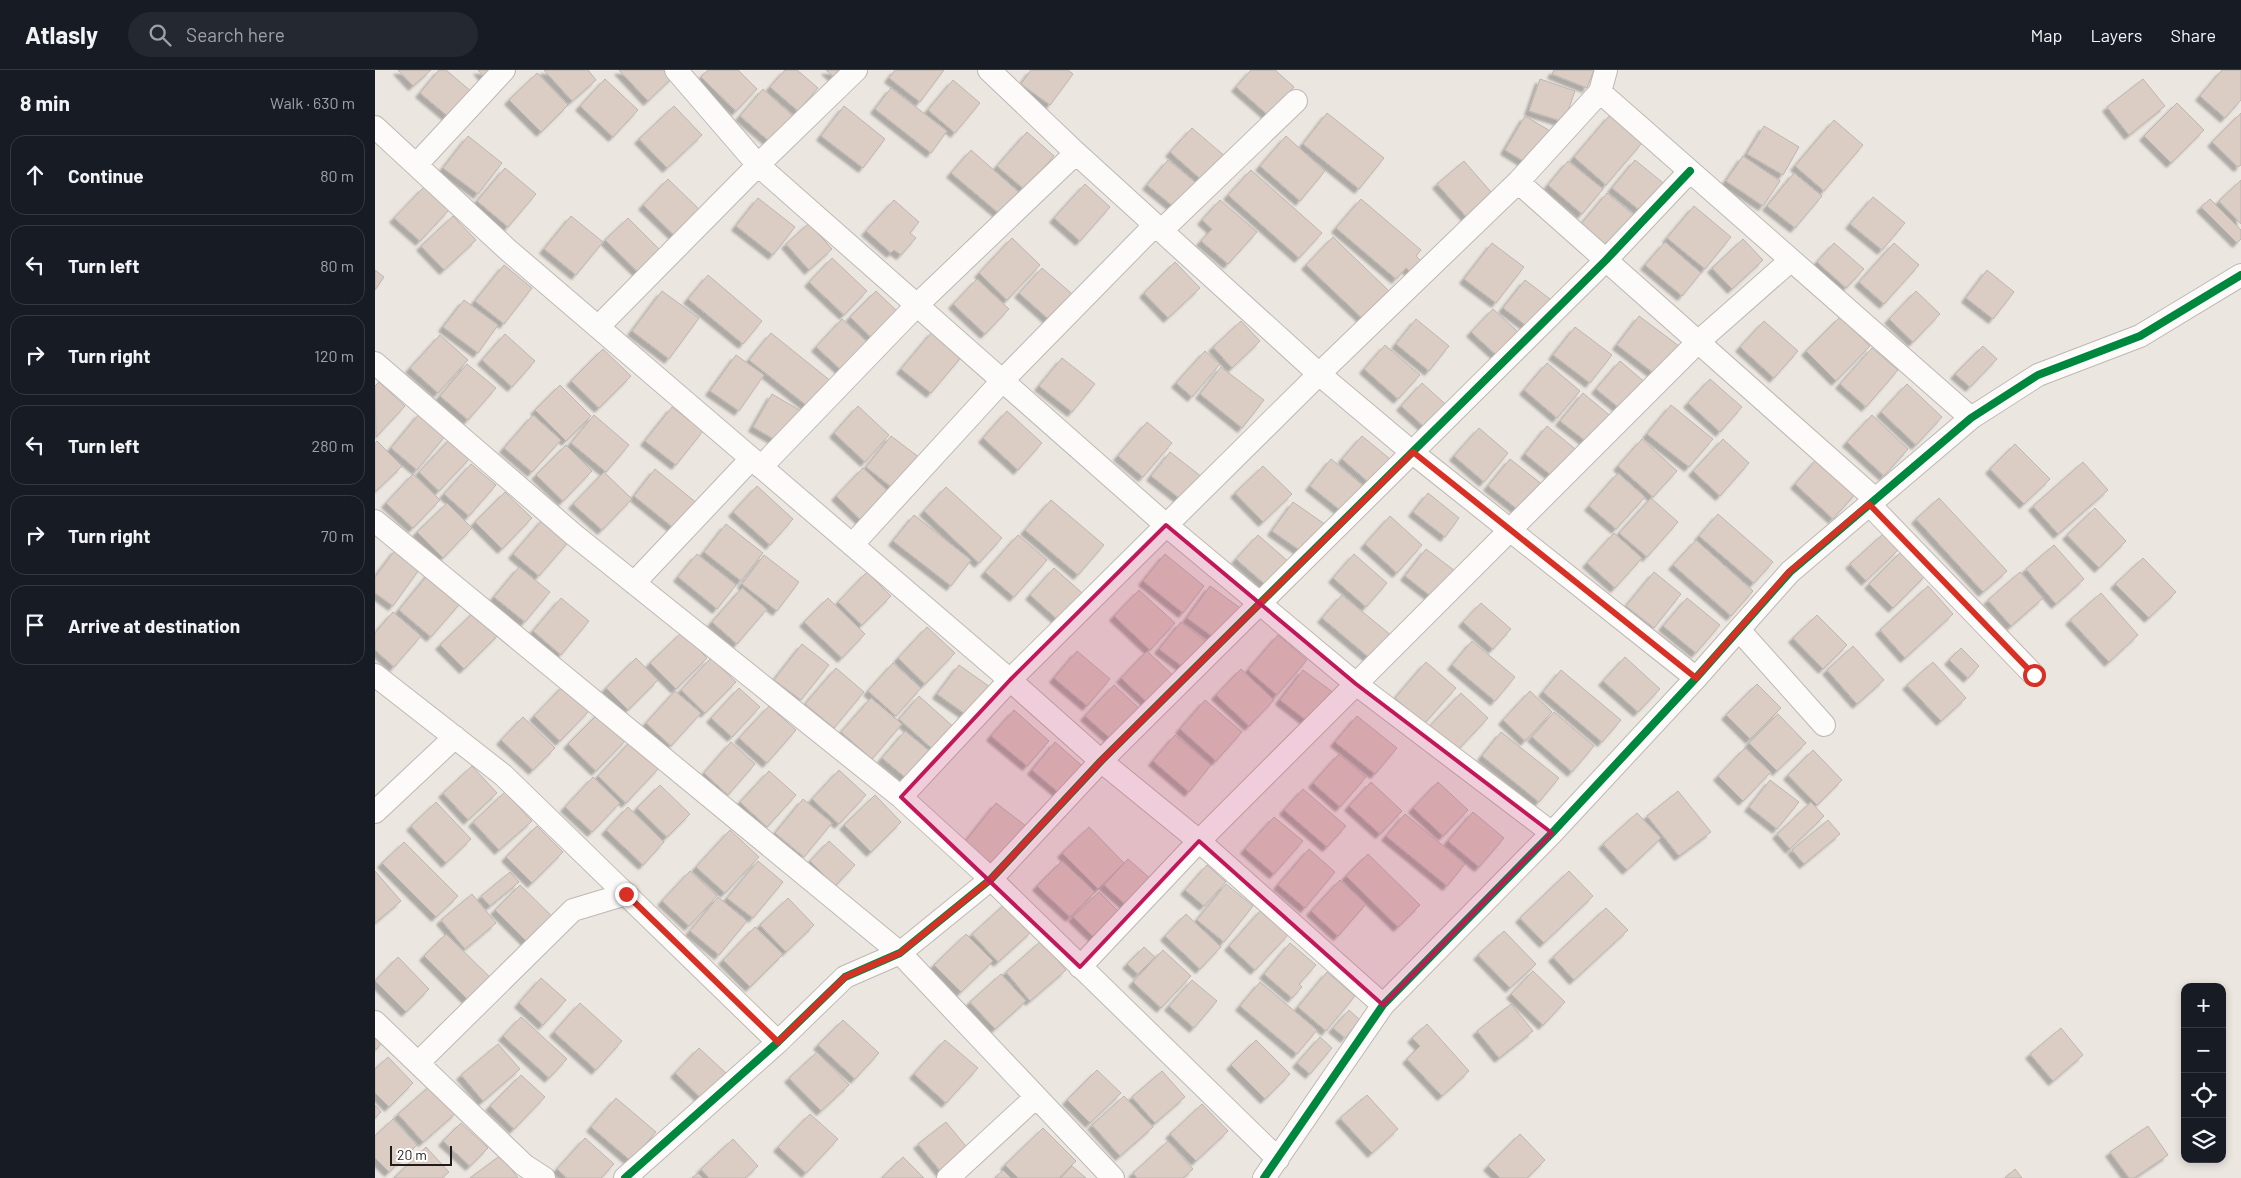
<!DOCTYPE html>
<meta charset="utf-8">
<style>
body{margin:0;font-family:Barlow,sans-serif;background:#242831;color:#f1f3f6}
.controls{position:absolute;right:15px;bottom:15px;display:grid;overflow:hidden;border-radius:10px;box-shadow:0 2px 8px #0003}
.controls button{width:45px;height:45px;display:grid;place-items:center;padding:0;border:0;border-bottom:1px solid #363941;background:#171b24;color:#f1f3f6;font:25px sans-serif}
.scale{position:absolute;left:15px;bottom:12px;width:62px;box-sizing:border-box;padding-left:5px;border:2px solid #1f1b18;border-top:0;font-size:14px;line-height:18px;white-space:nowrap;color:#1f1b18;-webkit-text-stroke:4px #fff;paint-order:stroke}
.stop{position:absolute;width:15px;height:15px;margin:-11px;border:4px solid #d93025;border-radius:50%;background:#fff}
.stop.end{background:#d93025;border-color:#fff;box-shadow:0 1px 5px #0008}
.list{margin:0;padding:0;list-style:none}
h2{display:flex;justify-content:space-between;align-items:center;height:65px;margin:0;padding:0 20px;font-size:21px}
h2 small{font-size:16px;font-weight:400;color:#9ea1a6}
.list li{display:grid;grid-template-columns:32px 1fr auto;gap:15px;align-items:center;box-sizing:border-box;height:80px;margin:0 10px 10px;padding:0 10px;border:1px solid #363941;border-radius:15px}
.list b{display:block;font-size:19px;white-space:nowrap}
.list em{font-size:16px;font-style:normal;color:#9ea1a6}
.icon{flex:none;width:28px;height:28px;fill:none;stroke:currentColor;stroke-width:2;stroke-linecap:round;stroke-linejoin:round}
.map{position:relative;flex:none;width:1866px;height:1108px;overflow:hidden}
header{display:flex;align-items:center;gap:30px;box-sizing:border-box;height:70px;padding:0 25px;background:#171b24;border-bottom:1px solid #363941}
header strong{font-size:24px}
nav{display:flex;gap:28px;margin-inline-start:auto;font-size:18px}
.search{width:350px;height:45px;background:#242831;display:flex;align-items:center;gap:12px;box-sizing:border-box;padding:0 18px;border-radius:28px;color:#9ea1a6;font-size:19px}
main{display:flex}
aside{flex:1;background:#171b24}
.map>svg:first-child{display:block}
.building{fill:#dbccc4;stroke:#bbb6b2;filter:url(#shadow)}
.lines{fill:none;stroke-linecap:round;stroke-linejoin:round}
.minor-casing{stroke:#bdb8b3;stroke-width:24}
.minor{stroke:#fcfbfa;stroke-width:22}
.cycleway-casing{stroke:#fff;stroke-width:11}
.cycleway{stroke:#00873e;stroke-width:8}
.route{stroke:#d93025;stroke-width:6}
.marked{fill:#c2185b;fill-opacity:0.2;stroke:#c2185b;stroke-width:4;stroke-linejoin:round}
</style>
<header>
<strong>Atlasly</strong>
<div class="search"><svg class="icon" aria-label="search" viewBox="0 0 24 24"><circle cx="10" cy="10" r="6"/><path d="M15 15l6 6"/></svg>Search here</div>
<nav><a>Map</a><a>Layers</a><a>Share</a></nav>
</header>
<main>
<aside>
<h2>8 min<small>Walk · 630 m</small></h2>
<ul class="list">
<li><svg class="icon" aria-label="ahead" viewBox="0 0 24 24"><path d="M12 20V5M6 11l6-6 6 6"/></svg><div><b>Continue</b></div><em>80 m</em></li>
<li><svg class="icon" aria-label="left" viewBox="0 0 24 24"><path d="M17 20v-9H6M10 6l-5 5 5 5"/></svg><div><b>Turn left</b></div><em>80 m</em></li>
<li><svg class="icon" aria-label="right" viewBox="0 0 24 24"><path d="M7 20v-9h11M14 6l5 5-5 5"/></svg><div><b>Turn right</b></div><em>120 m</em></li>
<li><svg class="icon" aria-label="left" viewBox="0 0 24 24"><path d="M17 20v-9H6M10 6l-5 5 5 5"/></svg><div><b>Turn left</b></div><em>280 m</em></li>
<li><svg class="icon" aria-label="right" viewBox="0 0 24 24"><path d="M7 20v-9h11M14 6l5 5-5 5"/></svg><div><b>Turn right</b></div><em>70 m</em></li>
<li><svg class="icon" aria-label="arrive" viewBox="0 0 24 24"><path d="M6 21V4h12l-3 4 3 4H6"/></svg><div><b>Arrive at destination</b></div></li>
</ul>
</aside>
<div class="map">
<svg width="1866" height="1108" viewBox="0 0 1866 1108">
<defs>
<filter id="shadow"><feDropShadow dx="-4.5" dy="4.5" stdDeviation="1" flood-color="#0004"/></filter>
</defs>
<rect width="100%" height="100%" fill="#ece6e0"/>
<path class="building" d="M23,0H56L38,16Z
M64,0H71L98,23L76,49L45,23Z
M103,0H124L113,11Z
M169,0H213L221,10L197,31Z
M244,0H301L303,2L273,31Z
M333,0H363L382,19L361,41L326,7Z
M410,0H422L443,18L423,41L395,17Z
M451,0H464L459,7Z
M520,0H569L545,32L514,8Z
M656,0H693L698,4L675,35L646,14Z
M876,0H900L919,17L894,46L861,17Z
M1179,0H1219L1212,18L1177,4Z
M1847,0H1866V30L1850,48L1825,26Z
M162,3L193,35L166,62L134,30Z
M230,9L263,40L238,67L205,36Z
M1165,9L1200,21L1189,52L1154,41Z
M1768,9L1790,36L1754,65L1732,37Z
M578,10L605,33L580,63L553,40Z
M516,18L572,61L556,83L500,39Z
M388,19L418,46L395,72L365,46Z
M1802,33L1829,60L1796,93L1769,66Z
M299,36L327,65L292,98L264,69Z
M469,36L510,69L488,98L446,66Z
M952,43L1009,88L984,119L928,74Z
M1866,43V95L1863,97L1837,72Z
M1235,45L1267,73L1231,115L1199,87Z
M1150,46L1182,65L1161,99L1130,80Z
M1459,50L1488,75L1449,121L1420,96Z
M1389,56L1424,77L1408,105L1372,84Z
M817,58L852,88L830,113L795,82Z
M652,62L679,86L650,120L622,96Z
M93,66L127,93L103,124L68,98Z
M911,66L950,101L925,131L885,96Z
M596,80L646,124L627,146L576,103Z
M1368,86L1405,111L1388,136L1351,111Z
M793,90L826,117L805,142L772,115Z
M1260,90L1292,116L1269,144L1237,118Z
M1089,91L1122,129L1096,152L1062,114Z
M1193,91L1228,119L1207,144L1173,115Z
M130,98L161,124L133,157L102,131Z
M876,100L947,163L924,188L853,125Z
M1419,103L1447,126L1420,158L1392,136Z
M293,109L327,142L302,168L268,135Z
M1866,110V154L1844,131Z
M710,114L735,137L705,171L679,148Z
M49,117L74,140L45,171L19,148Z
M1232,123L1260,146L1233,177L1206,154Z
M1498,127L1530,153L1507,180L1475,154Z
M383,128L420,157L398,185L361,156Z
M986,129L1046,180L1041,186L1048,193L1038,204L1031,198L1021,209L961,158Z
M1835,129L1866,160V169L1862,173L1826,137Z
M519,130L544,152L535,163L541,168L526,185L519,180L516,183L491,161Z
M845,130L882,162L853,194L826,171L837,159L827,150Z
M1319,136L1356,167L1330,199L1292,168Z
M78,146L101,170L69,200L46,176Z
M196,146L228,172L201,205L169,179Z
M253,148L287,182L265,204L230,170Z
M434,153L457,179L434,200L411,174Z
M958,167L1015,222L988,249L931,195Z
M637,168L665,195L632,230L604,203Z
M1368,169L1388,190L1357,219L1337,198Z
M1290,172L1326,203L1307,226L1270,195Z
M1117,173L1149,197L1121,233L1089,209Z
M1459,173L1489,199L1471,218L1442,192Z
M1519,173L1544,195L1509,234L1484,212Z
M457,188L492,221L469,245L434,212Z
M800,192L825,218L793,248L769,223Z
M129,195L157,218L129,254L100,231Z
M667,198L703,229L680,255L644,223Z
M0,200L9,207L0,220Z
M1612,200L1639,222L1618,249L1591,228Z
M333,205L387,251L368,274L313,229Z
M602,209L634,239L610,264L578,234Z
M1150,210L1179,232L1157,260L1128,238Z
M287,221L324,248L294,289L257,261Z
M501,221L526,245L501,272L475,247Z
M1541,221L1565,244L1538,272L1514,249Z
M89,230L123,255L103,283L68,257Z
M1118,239L1152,270L1130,293L1096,262Z
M1264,246L1308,279L1285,308L1242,275Z
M1465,247L1495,276L1461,311L1431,281Z
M467,249L501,280L475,308L441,277Z
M1041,249L1074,276L1054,301L1021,274Z
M866,251L885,271L857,298L838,277Z
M1389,251L1423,281L1399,308L1365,277Z
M1200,257L1237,285L1215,313L1178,285Z
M558,261L588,285L556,323L526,299Z
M396,263L457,312L436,339L374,290Z
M130,264L160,291L137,317L107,290Z
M65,265L93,290L63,323L35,298Z
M1010,275L1045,305L1023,329L989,299Z
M1608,276L1622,289L1595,317L1580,304Z
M1497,278L1523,300L1491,337L1465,314Z
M228,279L256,306L224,338L196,311Z
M830,281L845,294L817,327L801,313Z
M361,285L389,305L364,341L335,321Z
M687,288L720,314L697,342L664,316Z
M1245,291L1279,320L1255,347L1221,319Z
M1172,293L1205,321L1182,348L1149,320Z
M92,294L121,318L93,350L65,326Z
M846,297L889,330L867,358L825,324Z
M1335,309L1367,337L1345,362L1313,333Z
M4,312L30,336L1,367L0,316Z
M1047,313L1078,341L1057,364L1026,336Z
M1532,314L1567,347L1541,375L1506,342Z
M185,315L216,346L191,371L160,340Z
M1208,323L1239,349L1217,376L1185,351Z
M397,324L426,341L407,374L378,357Z
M1296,335L1338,369L1314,397L1272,364Z
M483,336L514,365L490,392L459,363Z
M297,337L328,361L301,395L270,371Z
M632,341L667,373L643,400L608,368Z
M45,343L71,365L42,400L16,378Z
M158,345L186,370L157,402L129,378Z
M219,345L254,375L231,402L196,373Z
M1497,345L1533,379L1509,406L1472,372Z
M772,352L797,373L768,407L743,386Z
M1172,356L1204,382L1182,410L1150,384Z
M1104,358L1133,383L1109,412L1079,386Z
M516,366L549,391L524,423L491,397Z
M987,366L1020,393L999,417L967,389Z
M76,368L96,387L64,421L44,402Z
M1267,369L1302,401L1278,427L1243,396Z
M1348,369L1374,393L1345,426L1318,401Z
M2,371L27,396L0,422V373Z
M1640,374L1675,409L1649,434L1615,399Z
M191,375L217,401L188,431L161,405Z
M795,382L827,407L808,431L776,406Z
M1443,388L1482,422L1458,449L1420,414Z
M956,389L991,418L970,444L935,416Z
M1135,389L1169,416L1147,443L1113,416Z
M1708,392L1733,420L1683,464L1658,436Z
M96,394L121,415L94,446L69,424Z
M888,396L917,424L888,452L860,423Z
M488,398L519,427L491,455L461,426Z
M280,399L323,434L301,460L259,426Z
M229,402L257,429L227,460L198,434Z
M1243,403L1270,427L1241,459L1214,436Z
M38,404L65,430L38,458L11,433Z
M382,416L418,449L395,475L358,442Z
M571,417L627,468L604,493L549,441Z
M130,422L157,448L127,479L100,452Z
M1053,423L1084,448L1070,467L1038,442Z
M1276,428L1303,452L1272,487L1244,463Z
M1564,428L1632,501L1608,522L1541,449Z
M676,430L729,475L703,505L650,460Z
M918,432L951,455L930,484L897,461Z
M72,433L97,458L68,488L42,462Z
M1720,438L1751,471L1724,498L1692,465Z
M1343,444L1398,492L1379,513L1324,466Z
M539,445L596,490L576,516L518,471Z
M1015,446L1047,475L1022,503L990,474Z
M169,448L195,470L164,506L138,484Z
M351,454L388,483L366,511L329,482Z
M1239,463L1267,488L1240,518L1212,493Z
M1508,464L1523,480L1491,511L1475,494Z
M643,465L672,490L639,527L610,502Z
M883,465L915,493L893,517L861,489Z
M1321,470L1378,521L1356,546L1298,495Z
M1679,475L1709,509L1681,534L1651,499Z
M21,479L46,497L18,536L0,523V507Z
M1051,479L1084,504L1062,531L1030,506Z
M1527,481L1551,505L1518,538L1494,514Z
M322,484L361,515L342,539L303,507Z
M790,484L829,516L808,543L768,511Z
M979,484L1012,513L991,537L958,508Z
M389,485L424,512L402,541L367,514Z
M1768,488L1801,522L1774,548L1740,514Z
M144,497L175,522L150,552L119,527Z
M679,498L715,530L692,558L655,525Z
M55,502L88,530L56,567L24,540Z
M492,502L516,526L487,555L463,532Z
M1279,502L1306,524L1279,558L1251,536Z
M1645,502L1668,528L1636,556L1613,530Z
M835,516L868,540L845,572L812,548Z
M1553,516L1578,544L1530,588L1505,560Z
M367,518L392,539L362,574L337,552Z
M764,520L800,553L775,580L739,546Z
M1726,523L1763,565L1734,592L1695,550Z
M967,525L1017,566L997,590L947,548Z
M186,528L214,551L186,585L158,561Z
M453,528L490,564L467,588L429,552Z
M1312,528L1345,555L1321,583L1288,556Z
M1106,533L1136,559L1118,579L1088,552Z
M102,539L125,563L89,599L65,575Z
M18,542L46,566L19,597L0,580V563Z
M1442,545L1472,575L1448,599L1418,568Z
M806,552L838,577L817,604L784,579Z
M552,557L580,583L550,614L523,588Z
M307,562L332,588L301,619L275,593Z
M903,565L932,590L902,625L873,600Z
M1097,571L1140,607L1120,631L1077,595Z
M427,574L454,595L426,630L399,610Z
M1478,576L1509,610L1482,634L1452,600Z
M1586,578L1604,596L1593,608L1574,590Z
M702,581L735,609L712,636L679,608Z
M772,581L803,610L777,637L746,608Z
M1250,587L1285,619L1263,642L1228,611Z
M261,588L283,610L253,640L231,618Z
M336,588L361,612L330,643L306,620Z
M1051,592L1081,618L1049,654L1020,628Z
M1558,592L1591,628L1566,651L1532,615Z
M518,593L546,618L521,646L493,621Z
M584,595L622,622L600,651L562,624Z
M461,598L489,622L459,658L430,634Z
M866,599L899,630L874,656L841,625Z
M928,600L959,623L936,654L905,630Z
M1186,600L1246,650L1227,672L1168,622Z
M1382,614L1406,638L1375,669L1351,645Z
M189,615L215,640L185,671L159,646Z
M739,615L766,640L737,670L710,646Z
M364,618L385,637L357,667L336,648Z
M300,621L326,643L296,676L271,653Z
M1155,621L1177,642L1150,671L1128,650Z
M1086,623L1113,648L1081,682L1054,657Z
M544,626L583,661L563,684L524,649Z
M496,628L527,654L497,689L466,662Z
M830,630L867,662L841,691L805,659Z
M394,636L421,660L392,693L364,668Z
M639,640L674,671L652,696L616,666Z
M225,642L252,669L221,701L193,674Z
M1179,642L1219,676L1197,702L1157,667Z
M1403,644L1431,673L1402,701L1374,673Z
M982,646L1022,678L1000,704L960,672Z
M148,647L180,678L158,700L126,670Z
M530,661L568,692L544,719L507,688Z
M1126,662L1184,708L1164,732L1107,686Z
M800,665L836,695L814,722L778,691Z
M257,670L285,697L251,733L223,706Z
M356,672L380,694L353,725L329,703Z
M680,672L713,701L690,728L657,700Z
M1370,678L1396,702L1368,731L1343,706Z
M1438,680L1467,710L1442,735L1413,705Z
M964,684L991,707L965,737L938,713Z
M97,696L122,723L93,750L68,723Z
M464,700L491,725L464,754L437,729Z
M394,701L421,725L392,757L365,732Z
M218,707L245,733L217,762L190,737Z
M1395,710L1424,732L1402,759L1374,737Z
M996,712L1027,741L1005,764L974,736Z
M1063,712L1093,740L1068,766L1038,738Z
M285,715L315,744L292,767L262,738Z
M928,719L971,756L952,777L909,740Z
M1303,721L1336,762L1304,786L1272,746Z
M130,722L157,751L124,780L98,752Z
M500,725L526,752L496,782L469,755Z
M428,729L457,753L429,787L400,763Z
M61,732L96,769L71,793L36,756Z
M1436,732L1449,746L1415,779L1402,764Z
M621,733L651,756L620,796L590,772Z
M253,737L289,772L268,795L231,760Z
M1098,742L1129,768L1104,797L1073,771Z
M1262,743L1286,768L1252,800L1228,774Z
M1030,744L1090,794L1072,816L1011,766Z
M899,747L928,771L899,804L870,779Z
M1453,750L1465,764L1429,794L1417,780Z
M162,756L188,782L157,813L131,787Z
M714,757L749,793L723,819L687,783Z
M355,760L384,787L350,823L321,797Z
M454,771L480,795L460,816L435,791Z
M29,772L83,826L61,847L7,793Z
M934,779L960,802L930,838L903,815Z
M993,784L1045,835L1023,857L971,806Z
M753,789L785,817L761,844L729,815Z
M383,791L408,812L378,848L352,828Z
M687,791L720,822L695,847L662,816Z
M832,795L851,812L829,836L810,820Z
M0,801L26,831L0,853Z
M315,801L342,826L314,856L287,831Z
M1194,801L1218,826L1169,873L1145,848Z
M135,802L144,812L115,836L106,826Z
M965,810L991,834L963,866L936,841Z
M851,814L878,836L849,872L822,850Z
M145,815L187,856L161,881L120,840Z
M724,822L754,852L729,877L698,847Z
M97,824L121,853L90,879L66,850Z
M343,827L372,851L344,885L315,861Z
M413,828L439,855L411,882L385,855Z
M631,833L657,861L623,892L597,864Z
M1231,838L1253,860L1199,910L1178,887Z
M887,839L914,864L880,900L854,876Z
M811,844L846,877L825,899L790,866Z
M380,857L408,884L375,917L348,890Z
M1129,861L1161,894L1135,918L1103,885Z
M71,864L126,918L103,940L49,886Z
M591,864L618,891L586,922L559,895Z
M666,871L691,900L655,931L631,902Z
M915,873L941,895L924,914L927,917L917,928L889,904Z
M769,877L780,887L763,904L752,894Z
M788,880L816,906L786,938L758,912Z
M23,887L54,919L31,942L0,911Z
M1158,901L1190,932L1168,955L1136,924Z
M952,902L980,926L951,961L923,937Z
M626,904L651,931L620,959L595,932Z
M166,908L191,930L168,955L144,933Z
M817,910L842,931L819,958L794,936Z
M885,912L942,960L922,984L865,936Z
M205,933L247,971L221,1000L179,962Z
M1136,934L1158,961L1124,988L1102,961Z
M974,940L985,950L970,968L958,958Z
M146,947L192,989L174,1008L128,966Z
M468,950L504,983L480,1009L443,975Z
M1052,954L1094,1001L1067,1026L1032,989L1045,976L1037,968Z
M1686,958L1708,985L1678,1011L1655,984Z
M0,964L8,972L0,980Z
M945,967L957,978L935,1004L922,993Z
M570,970L603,998L571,1033L539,1004Z
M881,970L915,1004L890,1029L856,995Z
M123,974L145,999L108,1031L86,1005Z
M324,978L353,1005L329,1031L300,1003Z
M442,982L474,1015L446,1041L414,1008Z
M13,987L38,1013L14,1037L0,1023V999Z
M722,1000L746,1023L715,1053L692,1030Z
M787,1001L810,1027L780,1053L757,1027Z
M146,1005L170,1027L139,1059L115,1036Z
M57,1014L82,1042L48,1072L23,1044Z
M992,1025L1023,1059L997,1083L965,1048Z
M749,1026L778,1057L745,1086L717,1055Z
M241,1028L281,1062L256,1091L216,1057Z
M827,1034L853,1061L821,1091L795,1064Z
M0,1035L6,1042L0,1048Z
M435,1044L463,1069L431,1103L403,1077Z
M18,1049L42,1075L14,1102L0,1088V1066Z
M571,1052L599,1086L571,1108L543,1074Z
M86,1053L113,1078L95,1096L68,1071Z
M1773,1056L1793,1085L1759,1108H1754L1735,1082Z
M668,1058L701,1091L684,1108H643L630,1095Z
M1145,1064L1170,1090L1152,1108H1125L1113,1096Z
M210,1068L239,1094L226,1108H192L182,1099Z
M358,1069L383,1096L370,1108H334L326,1099Z
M793,1071L818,1099L808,1108H762L758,1103Z
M51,1077L74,1102L67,1108H19Z
M126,1085L143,1108H95Z
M528,1087L549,1108H507Z
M697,1096L711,1108H686Z
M1640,1099L1647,1108H1630Z
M628,1100L636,1108H620Z
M323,1103L328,1108H317Z"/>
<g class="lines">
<g class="minor-casing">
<path id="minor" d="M301,0L383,95L791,455L981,614L1177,763
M614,0L701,83L944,304L1038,383L1321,608
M1225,22L1596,348
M0,57L133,180L635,610L726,691L824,771L1008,935
M41,95L129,0
M1143,112L1500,429
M786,161L921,31
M223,257L383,95L481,0
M0,293L198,464L526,727L616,809L903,1089
M386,397L542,235L701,83
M1494,434L1659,605
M0,451L525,883L738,1108
M477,475L628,310L780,155
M259,513L376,389
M1364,560L1449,655
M0,605L128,705L403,972
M526,727L635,610L944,304L1143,112L1225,22L1231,0
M0,742L80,667
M705,897L824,771L1323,272L1416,190
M0,952L149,1095L169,1108
M43,993L198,840L251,824
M250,1108L403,972L470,907L525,883L616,809L726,691L1231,190L1315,101
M573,1108L661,1027
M889,1108L1008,935L1177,763L1321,608L1415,502L1596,348L1663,305L1765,266L1866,205"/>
</g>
<use href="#minor" class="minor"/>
<g class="cycleway-casing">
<path id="cycleway" d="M250,1108L403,972L470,907L525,883L616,809L726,691L1231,190L1315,101
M889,1108L1008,935L1177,763L1321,608L1415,502L1596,348L1663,305L1765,266L1866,205"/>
</g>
<use href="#cycleway" class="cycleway"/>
</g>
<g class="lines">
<path class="route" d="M251,824L403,972L470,907L525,883L616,809L726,691L1038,382L1321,608L1414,502L1494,434L1659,605"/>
</g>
<path class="marked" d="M791,455L981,614L1177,763L1008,935L824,771L705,897L526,727L635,610Z"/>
</svg>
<div class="controls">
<button>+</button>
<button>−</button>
<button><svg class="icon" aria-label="locate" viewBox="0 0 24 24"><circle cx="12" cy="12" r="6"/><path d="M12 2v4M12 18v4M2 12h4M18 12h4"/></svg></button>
<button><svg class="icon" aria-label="layers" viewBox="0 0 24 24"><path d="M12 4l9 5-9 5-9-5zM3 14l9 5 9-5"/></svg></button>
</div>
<div class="scale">20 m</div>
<div class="stop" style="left:1659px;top:605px"></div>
<div class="stop end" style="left:251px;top:824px"></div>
</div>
</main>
